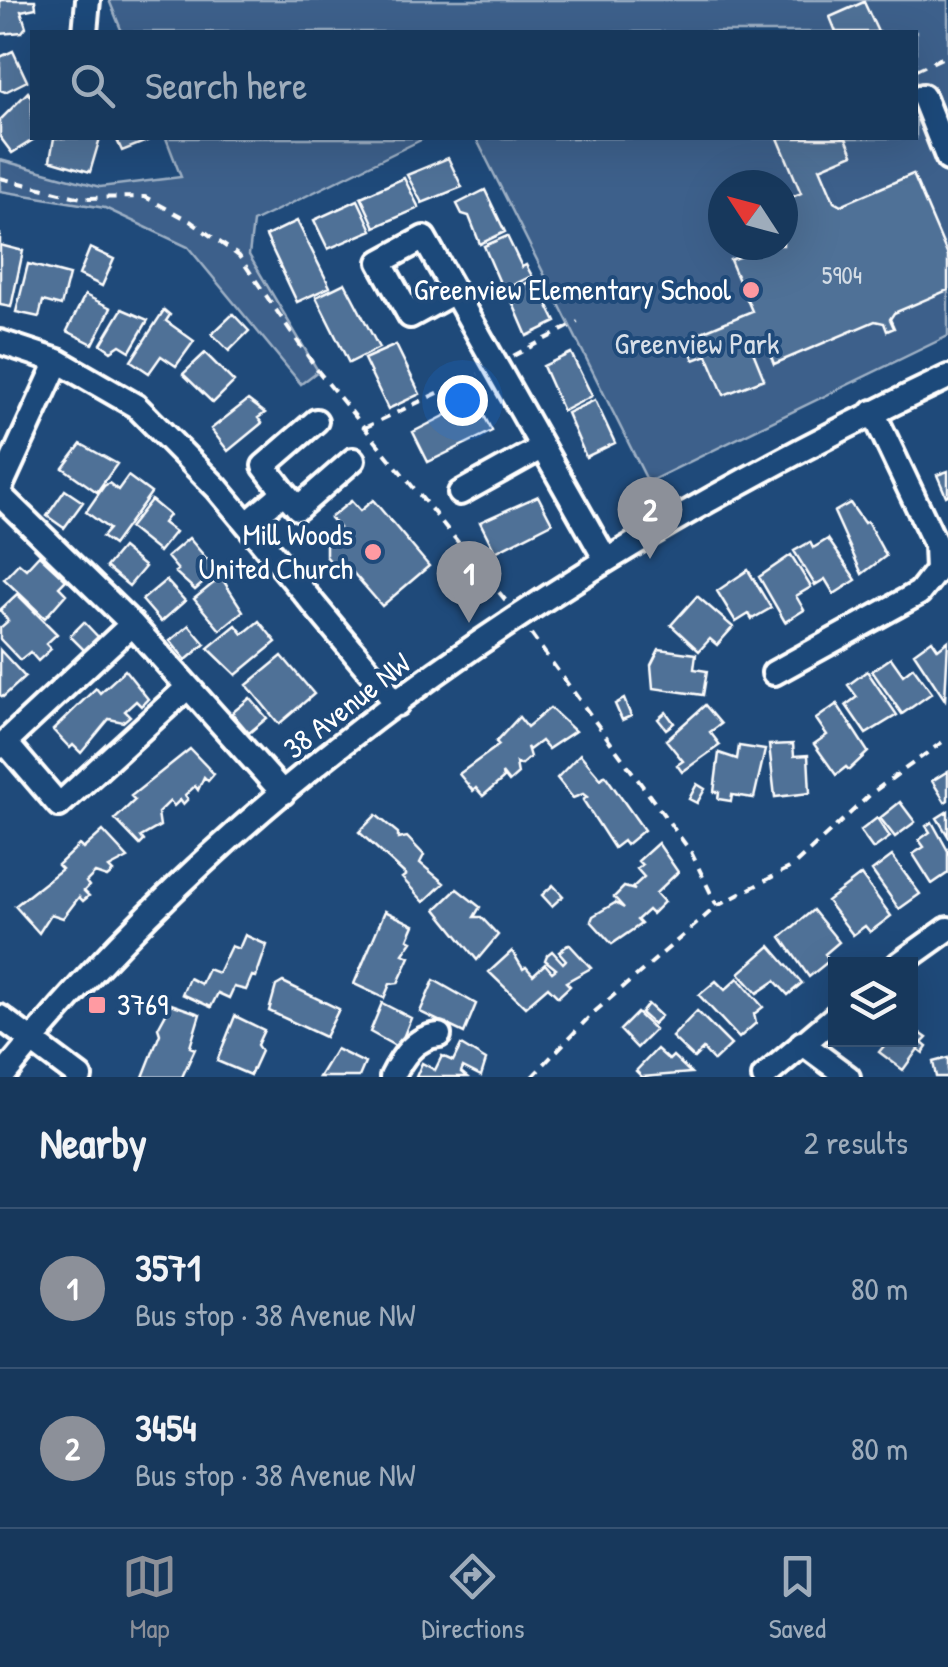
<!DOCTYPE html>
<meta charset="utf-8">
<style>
body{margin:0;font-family:"Patrick Hand",sans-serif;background:#244365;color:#f1f3f6}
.controls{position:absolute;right:30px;bottom:30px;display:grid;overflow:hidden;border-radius:0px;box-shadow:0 10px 40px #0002}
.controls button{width:90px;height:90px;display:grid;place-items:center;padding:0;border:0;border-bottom:2px solid #365272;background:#17385c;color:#f1f3f6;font:50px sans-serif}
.compass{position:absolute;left:708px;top:170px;width:90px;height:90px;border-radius:50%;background:#17385c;box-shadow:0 10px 40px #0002;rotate:306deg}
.you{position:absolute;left:462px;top:400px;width:35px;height:35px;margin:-25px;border:8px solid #fff;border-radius:50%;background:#1a73e8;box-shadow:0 0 0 15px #1a73e833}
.badge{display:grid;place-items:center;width:65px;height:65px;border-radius:50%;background:#8c9099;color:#fff;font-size:32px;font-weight:700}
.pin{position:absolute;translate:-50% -82px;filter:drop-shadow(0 2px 5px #0008)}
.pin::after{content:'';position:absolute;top:52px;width:35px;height:30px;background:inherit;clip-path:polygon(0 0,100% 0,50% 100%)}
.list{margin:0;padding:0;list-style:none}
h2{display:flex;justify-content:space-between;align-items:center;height:130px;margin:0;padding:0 40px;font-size:42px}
h2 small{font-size:32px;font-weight:400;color:#9eacbb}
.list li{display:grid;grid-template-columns:65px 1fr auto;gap:30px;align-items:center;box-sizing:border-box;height:160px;padding:0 40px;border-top:2px solid #365272}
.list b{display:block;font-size:38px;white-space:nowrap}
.list p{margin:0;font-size:32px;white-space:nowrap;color:#9eacbb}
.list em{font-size:32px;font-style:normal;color:#9eacbb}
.icon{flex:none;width:55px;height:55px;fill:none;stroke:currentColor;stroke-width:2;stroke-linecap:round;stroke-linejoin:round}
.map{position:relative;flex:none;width:948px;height:1077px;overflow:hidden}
.search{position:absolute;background:#17385c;box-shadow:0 10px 40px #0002;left:30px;right:30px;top:30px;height:110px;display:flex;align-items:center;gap:25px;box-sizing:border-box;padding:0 35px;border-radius:0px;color:#9eacbb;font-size:38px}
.sheet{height:450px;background:#17385c}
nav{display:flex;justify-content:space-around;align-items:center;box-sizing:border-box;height:140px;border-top:2px solid #365272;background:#17385c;font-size:28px;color:#9eacbb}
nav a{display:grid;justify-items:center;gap:5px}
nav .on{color:#8c9099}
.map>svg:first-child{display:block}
.green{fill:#3c618b;stroke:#9eb0c5;stroke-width:2.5;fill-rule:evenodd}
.building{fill:#507197;stroke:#fff;stroke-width:2.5}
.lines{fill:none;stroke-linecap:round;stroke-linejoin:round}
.minor-casing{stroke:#fff;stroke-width:30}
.path{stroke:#fff;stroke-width:4;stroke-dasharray:10 8;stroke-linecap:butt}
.minor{stroke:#1f4a7a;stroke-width:22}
.poi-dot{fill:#ff9aa2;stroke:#1f4a7a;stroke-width:4}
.labels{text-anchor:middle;stroke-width:8;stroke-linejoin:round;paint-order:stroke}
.number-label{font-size:25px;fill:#d3dce5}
.poi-label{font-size:30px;fill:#fff;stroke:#1f4a7a;text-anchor:end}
.park-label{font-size:30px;fill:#d8dfe8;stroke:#1f4a7a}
.street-label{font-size:30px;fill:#fff;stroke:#1f4a7a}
</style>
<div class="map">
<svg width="948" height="1077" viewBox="0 0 948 1077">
<rect width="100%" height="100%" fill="#1f4a7a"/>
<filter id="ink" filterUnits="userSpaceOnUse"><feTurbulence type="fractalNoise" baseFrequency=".01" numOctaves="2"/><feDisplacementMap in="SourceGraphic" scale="20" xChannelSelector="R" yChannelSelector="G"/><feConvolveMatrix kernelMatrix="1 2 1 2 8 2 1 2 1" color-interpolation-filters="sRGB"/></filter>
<g filter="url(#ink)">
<path class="green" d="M109,0H948V336L648,482L476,138H916V32H122ZM723,185H783V245H723Z
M166,138H425L253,222L249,255L318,371L301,384L188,247L105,208L0,191V160L100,187L181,177Z"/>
<path class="building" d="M0,0H35L36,8L21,11L26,27L22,32L0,34Z
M864,2L878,32H836L830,17Z
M13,51L27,81L5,92L0,90V57Z
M28,92L32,98V138H36L12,153L0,137V120Z
M54,138H100L90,172L50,160Z
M116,138H154L122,151Z
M778,138H846L853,154L820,168L834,201L841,205L913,174L948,256V290L894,313L890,319L894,328L887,331L884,323L875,321L774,364L765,341L751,347L764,379L724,395L707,355L694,360L685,339L752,311L730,260L744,255L747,245H783V201L801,193Z
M448,158L462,187L422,203L407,175Z
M404,178L419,208L375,227L361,197Z
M485,190L505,232L480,244L469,216L462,214L457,204Z
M358,200L372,230L328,249L314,220Z
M297,221L330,287L297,302L266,236Z
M0,233V245L23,251L11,307L0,305Z
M507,236L522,267L526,265L532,276L503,290L484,246Z
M90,248L114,259L102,286L79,275Z
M28,264L69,275L61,306L43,301L39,317L16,312Z
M535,279L556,322L527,336L508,292Z
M345,283L379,348L349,363L316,297Z
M85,295L111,308L93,344L67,331Z
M122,309L148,320L130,351L120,345L111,351L101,344Z
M164,310L170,315L166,321L194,341L176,366L161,356L149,373L131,361Z
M233,314L249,331L229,351L212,334Z
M396,345L420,394L388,409L364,359Z
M205,353L234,382L213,403L183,374Z
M571,353L592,396L563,411L543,366Z
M248,400L265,413L258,418L262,423L228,451L211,429Z
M476,400L492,431L428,462L413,432Z
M595,400L615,443L586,457L567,413Z
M81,444L117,464L97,492L63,468Z
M948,471V495L946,496L937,475Z
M128,476L151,493L113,545L102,537L109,529L86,512L104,486L109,483L118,490Z
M65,490L83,502L64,528L47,516Z
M538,496L552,523L495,552L480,522Z
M151,500L169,515L163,523L175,532L159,552L129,528Z
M373,500L429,566L382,606L349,568H336L326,556V540L339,528L330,518L351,501L360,511Z
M850,503L864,523L867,521L886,556L862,574L834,512Z
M189,538L217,571L195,590L175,572L178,570L167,557Z
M828,539L856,580L834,594L825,579L815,585L794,551L810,542L813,548Z
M122,548L145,567L129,586L106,567Z
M39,555L66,580L59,587L66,594L45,618L4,579L19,563L26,569Z
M791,555L811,587L796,596L804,610L785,622L759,577Z
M748,570L771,608L752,619L749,614L736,622L717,591Z
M221,577L243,611L220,630L194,599Z
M166,580L185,601L161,622L142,600Z
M17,594L57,634L46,644L51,649L38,661L30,652L20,660L0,639V628L8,621L0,610Z
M697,596L733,627L717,645L710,639L699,651L671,625Z
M259,621L276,642L236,675L208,648L236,625L243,634Z
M84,622L101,640L88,654L70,636Z
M189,625L205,644L186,660L170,641Z
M932,640L938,649L948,641L945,700L914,653Z
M659,649L696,654L694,669L707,671L703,695L653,688L651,665Z
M0,650L25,677L3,697L0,695Z
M282,656L314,694L279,724L247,685Z
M891,658L903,675L913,667L932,693L902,714L872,671Z
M125,670L148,699L141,706L136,701L125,711L130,716L123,722L109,719L81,753L73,745L70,748L53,730L96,688L100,693Z
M867,671L897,715L866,734L846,705L857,697L848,685Z
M250,698L267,718L249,733L232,713Z
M624,699L631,716L622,720L615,704Z
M837,704L868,752L849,770L846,767L836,775L814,744L827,735L816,719Z
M705,705L721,724L710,732L720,745L682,772L677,765L683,761L666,740Z
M550,708L575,731L548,749L541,741L529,750L527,747L530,757L521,765L516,763L518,774L509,782L502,773L503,779L483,796L476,788L473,791L459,774L499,745L496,742L519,717L527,727Z
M666,712L674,723L666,729L658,719Z
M793,744L794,756L808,755L810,793L775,797L769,745Z
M739,746L765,750L754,798L732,795L731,801L718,799L719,792H714L719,753L737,759Z
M190,749L214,774L208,781L204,777L198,790L195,786L185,795L188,799L183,804L180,800L174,806L170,801L158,813L160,826L141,837L144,841L140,845L115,819L135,800L131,796Z
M580,754L601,779L605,775L644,830L626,845L623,841L614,848L583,800L587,797L583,794L573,798L557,778Z
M948,771V800L945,802L932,781Z
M697,784L705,789L697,803L689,799Z
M900,802L915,822L895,837L880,818Z
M948,811V836L937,818Z
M376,815L398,833V839L407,837L424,855L420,863L444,883L424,902L402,878L406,875L359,832Z
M877,818L890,837L873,849L860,831Z
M932,822L948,851V873L932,884L913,854L924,847L919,840L930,832L926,826Z
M103,831L128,858L109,868L113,872L107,877L95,873L86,882L89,886L84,891L89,896L83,901L79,897L63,918L51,914L39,933L15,906L62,869L58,865L79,845L83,849Z
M658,843L678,872L656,893L664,902L652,914L648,910L637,920L641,924L612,944L591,921L593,916L615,903L624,908L614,897L624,887L635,890L632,888L644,877L637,869L642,865L638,861Z
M892,856L920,894L899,909L872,871Z
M861,875L891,916L870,932L865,926L853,935L827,901Z
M553,885L563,896L552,906L542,895Z
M457,889L480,907L474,917H481L498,935L477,960L436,909Z
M813,910L839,942L825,954L830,960L809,977L781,937Z
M385,911L414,925L408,939L412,941L403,954L410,957L398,983L390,984L384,998L354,984Z
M245,935L267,945L256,977L252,976L246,990L234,987L229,998L218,993L211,1007L182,994L189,978L201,984L208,969L218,973L231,946L239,949Z
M569,944L591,968L566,982L570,986L558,997L548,987L525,1007L489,972L512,951L523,969L526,967L533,975L545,964L552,972L556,969L545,960L547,955L552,951L563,963L566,960L559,952Z
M770,946L802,983L788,995L775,981L757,993L739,973Z
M738,978L763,1007L754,1014L756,1023L739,1038L699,995L716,981L725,990Z
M434,980L476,1004L464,1033L420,1012Z
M283,982L339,1009L325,1037L269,1011L276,986Z
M382,1003L411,1018L399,1048L370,1032Z
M171,1004L200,1014L190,1047L195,1049L182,1077H143L160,1034L158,1028Z
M648,1004L661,1016L653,1024L641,1013Z
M697,1011L731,1045L714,1061L703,1049L694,1058L672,1037Z
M637,1013L655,1030L637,1048L620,1030Z
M235,1016L264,1030L257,1045L261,1051L250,1075L217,1061Z
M910,1026L927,1038L922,1043L927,1047L923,1053L918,1049L903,1070L879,1052L889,1040H910Z
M461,1045L486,1060L481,1076L463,1067L461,1072L467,1077H416L422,1063L435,1070L442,1056L453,1061Z
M336,1049L365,1063L359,1077H319Z
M657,1049L669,1060L673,1056L691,1073L642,1077L636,1071Z
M948,1058V1077H936L933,1062Z"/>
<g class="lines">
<g class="minor-casing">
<path id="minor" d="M85,32L88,0
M923,96L948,159
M454,292L410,316L380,262L424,238L605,558
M0,342L58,361L136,406L217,488L397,704
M0,488L58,361
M284,492L298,508L353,460
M460,493L541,448
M0,495L132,624L283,793
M248,523L284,492L264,466L316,421
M774,673L919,593L937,570L936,545L873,412
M5,742L59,805L188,687
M0,747L132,624
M899,964L948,929
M0,1017L80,1077
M802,1043L848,1077
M2,1077C252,767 592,545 948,377
M392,1077C402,1057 415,1037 439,1035
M764,1077L836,1016"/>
</g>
<path class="path" d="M916,70L948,55
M0,178L81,198L145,197L190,221L239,256L318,371L507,602
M513,356L578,322
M364,428L478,374
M531,634L691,852L717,906
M532,1077L591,1015L717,906L793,866L873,792L948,738"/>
<use href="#minor" class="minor"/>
</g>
</g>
<g class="poi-dot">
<circle cx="751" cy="290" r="10"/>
<circle cx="373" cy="552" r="10"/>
<rect x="87" y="995" width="20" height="20" rx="5"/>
</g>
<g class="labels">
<g class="number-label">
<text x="842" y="284">5904</text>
</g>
<g class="poi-label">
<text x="731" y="300">Greenview Elementary School</text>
<text x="353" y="545">Mill Woods<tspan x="353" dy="34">United Church</tspan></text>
<text x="117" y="1015" text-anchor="start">3769</text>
</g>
<g class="park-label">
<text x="697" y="354">Greenview Park</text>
</g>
<g class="street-label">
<text transform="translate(347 706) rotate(-38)" y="10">38 Avenue NW</text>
</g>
</g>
</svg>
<div class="controls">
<button><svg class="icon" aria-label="layers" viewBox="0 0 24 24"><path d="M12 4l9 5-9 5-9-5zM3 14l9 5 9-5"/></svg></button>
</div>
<svg class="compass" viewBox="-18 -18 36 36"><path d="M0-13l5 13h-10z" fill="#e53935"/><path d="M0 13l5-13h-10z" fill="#9eacbb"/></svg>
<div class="you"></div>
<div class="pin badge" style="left:469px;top:623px">1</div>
<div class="pin badge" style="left:650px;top:559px">2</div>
<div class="search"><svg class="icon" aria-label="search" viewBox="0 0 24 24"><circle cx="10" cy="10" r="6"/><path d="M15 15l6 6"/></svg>Search here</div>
</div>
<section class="sheet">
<h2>Nearby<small>2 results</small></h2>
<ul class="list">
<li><span class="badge">1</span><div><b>3571</b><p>Bus stop · 38 Avenue NW</p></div><em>80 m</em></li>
<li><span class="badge">2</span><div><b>3454</b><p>Bus stop · 38 Avenue NW</p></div><em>80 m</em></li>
</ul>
</section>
<nav>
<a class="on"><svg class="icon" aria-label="map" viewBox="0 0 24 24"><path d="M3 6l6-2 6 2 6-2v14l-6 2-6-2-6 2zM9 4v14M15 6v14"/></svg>Map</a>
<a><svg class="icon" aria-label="directions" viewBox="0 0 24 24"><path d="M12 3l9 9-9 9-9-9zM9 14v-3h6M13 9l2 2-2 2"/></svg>Directions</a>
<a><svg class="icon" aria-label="saved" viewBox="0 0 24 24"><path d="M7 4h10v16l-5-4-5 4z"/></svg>Saved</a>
</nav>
